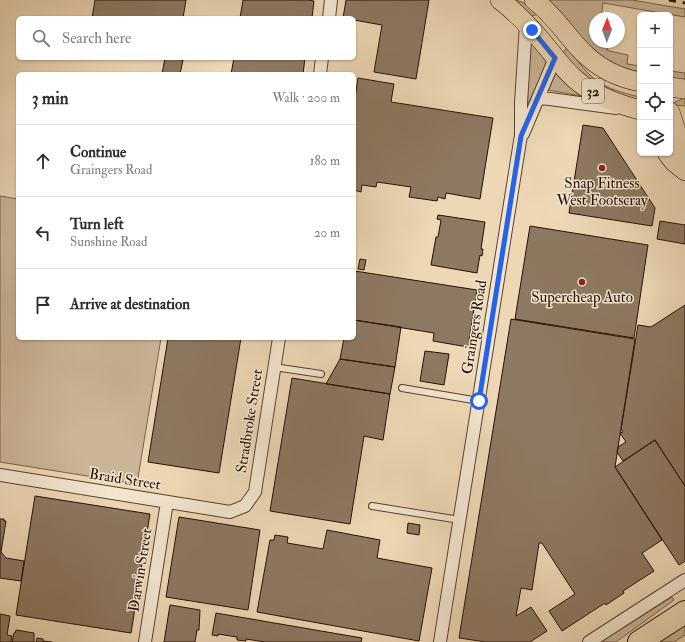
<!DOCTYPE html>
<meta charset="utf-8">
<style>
body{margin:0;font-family:"IM FELL Double Pica",serif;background:#f7f7f7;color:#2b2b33}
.controls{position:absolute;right:12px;top:12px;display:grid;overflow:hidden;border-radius:6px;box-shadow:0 1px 3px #0004}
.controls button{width:36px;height:36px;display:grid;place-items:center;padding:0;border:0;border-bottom:1px solid #e1e1e2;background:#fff;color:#2b2b33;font:20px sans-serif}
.compass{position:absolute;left:589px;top:12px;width:36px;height:36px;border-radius:50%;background:#fff;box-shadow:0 1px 3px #0004;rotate:1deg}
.stop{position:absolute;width:12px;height:12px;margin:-9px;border:3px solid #2563eb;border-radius:50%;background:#fff}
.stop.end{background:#2563eb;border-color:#fff;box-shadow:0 1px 4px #0008}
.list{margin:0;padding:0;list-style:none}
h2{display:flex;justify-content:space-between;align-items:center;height:52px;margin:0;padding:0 16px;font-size:17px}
h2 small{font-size:13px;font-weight:400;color:#7c7c81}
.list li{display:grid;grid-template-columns:26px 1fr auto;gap:12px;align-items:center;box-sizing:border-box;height:72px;padding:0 16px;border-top:1px solid #e1e1e2}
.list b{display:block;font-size:15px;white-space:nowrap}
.list p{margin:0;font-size:13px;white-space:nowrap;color:#7c7c81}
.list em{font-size:13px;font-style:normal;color:#7c7c81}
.icon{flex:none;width:22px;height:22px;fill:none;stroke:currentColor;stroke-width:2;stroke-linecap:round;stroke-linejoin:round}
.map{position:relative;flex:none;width:685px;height:642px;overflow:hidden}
.search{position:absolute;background:#fff;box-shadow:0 1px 3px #0004;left:16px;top:16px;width:340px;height:44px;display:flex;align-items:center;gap:10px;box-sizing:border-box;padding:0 14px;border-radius:6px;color:#7c7c81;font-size:15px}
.panel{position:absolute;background:#fff;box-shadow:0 1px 3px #0004;left:16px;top:72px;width:340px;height:268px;border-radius:6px}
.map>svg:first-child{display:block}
.green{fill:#cbb597;stroke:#78634f}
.building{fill:#8d7861;stroke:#261107}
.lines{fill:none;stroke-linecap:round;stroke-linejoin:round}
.lane-casing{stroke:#584232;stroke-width:8}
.street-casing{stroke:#584232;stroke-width:14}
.primary-casing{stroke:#261107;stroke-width:20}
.highway-casing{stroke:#261107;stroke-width:24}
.lane{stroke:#f3e5cf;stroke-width:6}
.street{stroke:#f3e5cf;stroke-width:12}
.primary{stroke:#edd7b5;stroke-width:19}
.highway{stroke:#edd7b5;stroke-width:22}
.rail{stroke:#261107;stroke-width:3;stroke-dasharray:7 7;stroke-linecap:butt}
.route{stroke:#2563eb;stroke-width:5}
.poi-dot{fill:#8f2418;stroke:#f3e5cf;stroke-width:1.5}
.labels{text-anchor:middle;stroke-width:3;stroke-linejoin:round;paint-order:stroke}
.shield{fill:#f3e5cf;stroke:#645143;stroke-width:1}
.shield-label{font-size:14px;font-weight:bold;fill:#261107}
.poi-label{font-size:15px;fill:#261107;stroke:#f3e5cf}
.street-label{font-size:15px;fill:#261107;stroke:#f3e5cf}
</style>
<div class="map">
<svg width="685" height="642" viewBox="0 0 685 642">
<rect width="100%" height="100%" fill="#edd7b5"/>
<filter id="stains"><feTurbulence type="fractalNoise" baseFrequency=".005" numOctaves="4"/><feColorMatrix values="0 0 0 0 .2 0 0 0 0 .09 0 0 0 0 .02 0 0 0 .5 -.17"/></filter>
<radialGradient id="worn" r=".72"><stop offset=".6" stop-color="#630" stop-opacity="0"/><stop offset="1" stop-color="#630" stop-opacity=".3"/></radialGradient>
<path class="green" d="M513,0C523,0 530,8 538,14L532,16Z
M542,0H632L685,9V17L603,3L601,18H595V42L607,44V50L609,51L628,55L627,64L640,66V73L619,68L605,61Z
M532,43L548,62L526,108L530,45Z
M568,46C589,80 601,88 640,97V101L610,92L579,72L563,53Z
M555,71L583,95L582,96L548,90Z
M670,71L685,73V81L670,78Z
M685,98V106L674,105L675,102Z
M0,196L18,199V338H161L137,484L0,462Z
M672,597L674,600L616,642H601Z
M685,625V635L674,642H658Z"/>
<path class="building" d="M95,0H186L183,18H92Z
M243,0H308L314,1L312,18H240Z
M346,0H429L416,79L374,72L382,25L354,20V18H343Z
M165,58L183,60L180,74H162Z
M234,58H305L303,74H231Z
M358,78L394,84L391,102L493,118L480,199L446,193L445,199L438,197L437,201L409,197L411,187L377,182L376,187L362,185L361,192L354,190V105Z
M583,125L603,128L655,208L652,226L569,213Z
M438,215L485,222L481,249H483L482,256L480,255L477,273L431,265L436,237H438L441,220L437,219Z
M660,221L685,225V244L657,239Z
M530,226L648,245L634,338L515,319Z
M360,259L366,260L364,270L358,269Z
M355,271L477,290L468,347L433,341L434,333L354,320Z
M685,305V486L655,440L623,461L617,452L618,447L626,442L620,433L623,432L621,429L638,325L651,327Z
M511,319L635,339L615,467L662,540L642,553L654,571L623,591L624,593L606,605L605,603L562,631L549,611L575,594L542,543H539L532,590L521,588L516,616L531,607L547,631L530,642H486L459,638Z
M354,320L401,327L395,367L340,359L344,338H354Z
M168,338H241L219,473L148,462Z
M425,351L449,354L444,385L420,381Z
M340,359L395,367L390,394L326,384Z
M292,378L390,394L383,440L364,436L350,524L270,511Z
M655,440L685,486V561L679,565L615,467Z
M35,496L150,514L131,633L16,615Z
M179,517L260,530L248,610L166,597Z
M0,519H4V521H6L1,552L6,558L24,561L21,581L0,578Z
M408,523L420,525L419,535L407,533Z
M327,530L380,540L377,558L432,568L419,641L257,612L270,540H274L275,535L288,537L287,543L323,549Z
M170,605L200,610L199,630H197L195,642H164Z
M216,613L362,638L361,642H265L246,639V641L237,640V637L218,634V636L212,635Z
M0,614L10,616L7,635L12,636L11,642H0Z
M16,630L34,633V642H12L14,633H15Z
M37,638L43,639V641L52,642H36Z"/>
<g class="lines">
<g class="lane-casing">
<path id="lane" d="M274,367L321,374
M402,388L479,401
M372,506L460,520"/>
</g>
<g class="street-casing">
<path id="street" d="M329,18L331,0
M320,74L322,58
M538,98L550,99L616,108
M523,134L555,58
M0,475L230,512L245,506L255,492L279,338
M145,642L167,502
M440,642L521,135V103L526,24
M589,642L685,580"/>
</g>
<g class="primary-casing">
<path id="primary" d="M500,0C517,13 532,29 546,46C555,57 564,70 576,80C594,95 617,104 640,110
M534,0C556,16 568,39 587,56C602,70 620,78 640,82
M670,87L685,89
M670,112L685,158
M667,153L674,162L685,171"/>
</g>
<g class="highway-casing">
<path id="highway" d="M639,642L685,612"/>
</g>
<use href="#lane" class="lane"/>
<use href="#street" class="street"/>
<use href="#primary" class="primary"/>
<use href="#highway" class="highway"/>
<path class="rail" d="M669,0L685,3"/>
</g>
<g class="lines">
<path class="route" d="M479,401L521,136L555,58L532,30"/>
</g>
<g class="poi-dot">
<circle cx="602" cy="168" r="4"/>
<circle cx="582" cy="282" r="4"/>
</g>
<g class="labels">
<rect class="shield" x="582" y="79" width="22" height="24" rx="3"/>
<g class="shield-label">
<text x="593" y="96">32</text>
</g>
<g class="poi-label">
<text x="602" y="188">Snap Fitness<tspan x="602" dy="17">West Footscray</tspan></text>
<text x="582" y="302">Supercheap Auto</text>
</g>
<g class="street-label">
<text transform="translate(474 327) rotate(-81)" y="5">Graingers Road</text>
<text transform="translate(249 421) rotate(-81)" y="5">Stradbroke Street</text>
<text transform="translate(125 479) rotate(9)" y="5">Braid Street</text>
<text transform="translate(140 570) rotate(-81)" y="5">Darwin Street</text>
</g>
</g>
<rect width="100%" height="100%" filter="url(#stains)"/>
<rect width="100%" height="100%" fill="url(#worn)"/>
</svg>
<div class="controls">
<button>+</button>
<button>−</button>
<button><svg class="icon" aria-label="locate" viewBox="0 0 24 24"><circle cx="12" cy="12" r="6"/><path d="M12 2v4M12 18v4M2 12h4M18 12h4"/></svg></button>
<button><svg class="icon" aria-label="layers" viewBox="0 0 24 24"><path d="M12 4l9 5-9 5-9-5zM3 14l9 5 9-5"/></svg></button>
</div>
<svg class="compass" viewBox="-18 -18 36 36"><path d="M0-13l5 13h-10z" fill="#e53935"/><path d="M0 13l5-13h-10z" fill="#7c7c81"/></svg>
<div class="stop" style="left:479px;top:401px"></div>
<div class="stop end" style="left:532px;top:30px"></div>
<div class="search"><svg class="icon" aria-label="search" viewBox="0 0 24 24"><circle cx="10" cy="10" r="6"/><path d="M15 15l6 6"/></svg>Search here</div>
<section class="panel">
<h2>3 min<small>Walk · 200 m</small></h2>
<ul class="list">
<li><svg class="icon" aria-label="ahead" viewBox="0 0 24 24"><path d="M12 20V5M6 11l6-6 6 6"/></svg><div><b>Continue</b><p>Graingers Road</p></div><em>180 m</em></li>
<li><svg class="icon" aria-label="left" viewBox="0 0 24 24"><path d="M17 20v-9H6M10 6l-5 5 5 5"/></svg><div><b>Turn left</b><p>Sunshine Road</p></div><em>20 m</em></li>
<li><svg class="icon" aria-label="arrive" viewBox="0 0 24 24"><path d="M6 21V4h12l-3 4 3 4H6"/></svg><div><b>Arrive at destination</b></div></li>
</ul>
</section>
</div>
